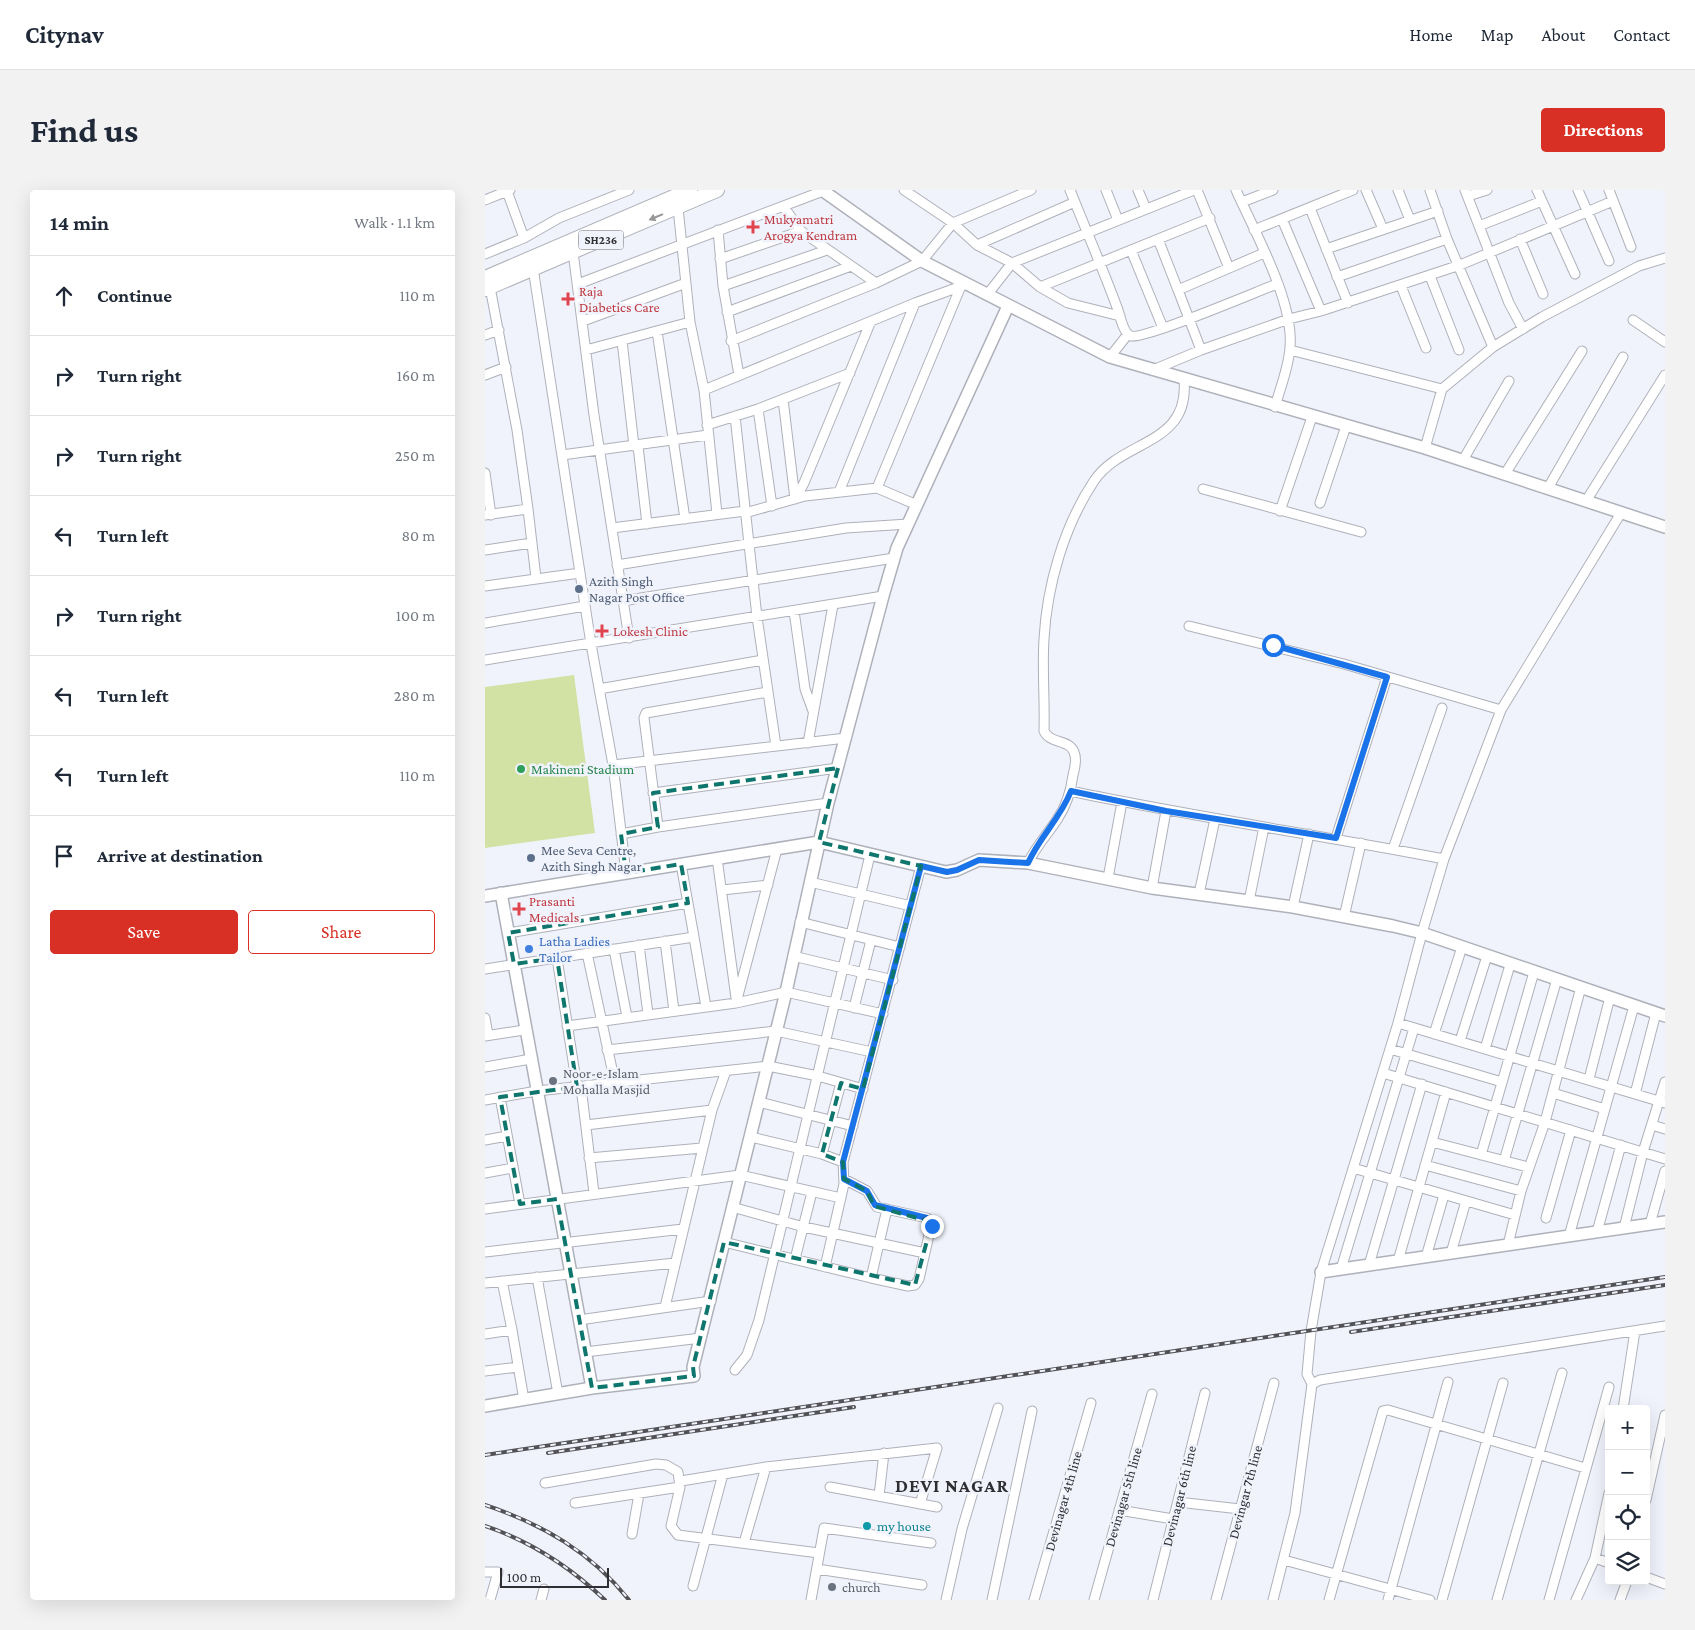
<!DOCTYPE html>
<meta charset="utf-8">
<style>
body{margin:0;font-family:"Crimson Pro",serif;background:#f2f2f3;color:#1f2937}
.controls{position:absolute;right:15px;bottom:15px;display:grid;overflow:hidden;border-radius:5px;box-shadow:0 5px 20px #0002}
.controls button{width:45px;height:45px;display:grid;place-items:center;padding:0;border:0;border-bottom:1px solid #e0e1e3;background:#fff;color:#1f2937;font:25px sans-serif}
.scale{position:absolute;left:15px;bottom:12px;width:109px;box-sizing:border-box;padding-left:5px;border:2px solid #2f2f33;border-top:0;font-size:14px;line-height:18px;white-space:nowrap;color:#2f2f33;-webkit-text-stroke:4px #f1f3fc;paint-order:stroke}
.stop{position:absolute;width:15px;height:15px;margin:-11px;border:4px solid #1a73e8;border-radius:50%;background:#fff}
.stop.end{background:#1a73e8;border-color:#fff;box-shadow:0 1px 5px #0008}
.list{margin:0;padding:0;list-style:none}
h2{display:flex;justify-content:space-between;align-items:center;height:65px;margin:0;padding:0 20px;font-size:21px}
h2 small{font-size:16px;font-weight:400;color:#747a83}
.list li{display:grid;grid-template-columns:32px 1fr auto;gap:15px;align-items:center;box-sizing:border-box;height:80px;padding:0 20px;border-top:1px solid #e0e1e3}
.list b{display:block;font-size:19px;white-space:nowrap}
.list em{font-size:16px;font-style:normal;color:#747a83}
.actions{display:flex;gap:10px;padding:15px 20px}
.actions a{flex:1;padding:11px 0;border:1px solid #d93025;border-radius:5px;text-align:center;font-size:18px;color:#d93025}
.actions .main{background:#d93025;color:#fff}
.icon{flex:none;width:28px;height:28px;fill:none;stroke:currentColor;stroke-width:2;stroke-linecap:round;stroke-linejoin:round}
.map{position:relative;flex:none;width:1180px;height:1410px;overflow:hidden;border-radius:5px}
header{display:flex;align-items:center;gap:30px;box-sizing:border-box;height:70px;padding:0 25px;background:#fff;border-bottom:1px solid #e0e1e3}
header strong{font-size:24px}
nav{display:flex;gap:28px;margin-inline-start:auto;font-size:18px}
.intro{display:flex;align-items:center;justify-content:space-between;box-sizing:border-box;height:120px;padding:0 30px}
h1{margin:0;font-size:35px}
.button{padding:12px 22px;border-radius:5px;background:#d93025;color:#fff;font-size:18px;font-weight:700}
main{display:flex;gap:30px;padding:0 30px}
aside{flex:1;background:#fff;border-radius:5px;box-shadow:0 5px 20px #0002}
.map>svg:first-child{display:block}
.green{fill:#d2e1a4}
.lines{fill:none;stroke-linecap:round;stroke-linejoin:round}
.minor-casing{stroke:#afb1ba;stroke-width:11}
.tertiary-casing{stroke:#afb1ba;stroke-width:14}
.primary-casing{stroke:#afb1ba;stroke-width:16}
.minor{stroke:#fff;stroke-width:9}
.tertiary{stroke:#fff;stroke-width:11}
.primary{stroke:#fff;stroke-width:14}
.rail-casing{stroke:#515156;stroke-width:4}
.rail{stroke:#f1f3fc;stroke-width:2;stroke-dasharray:5.5;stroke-linecap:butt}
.oneway{fill:#979799}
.route{stroke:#1a73e8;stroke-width:6}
.marked{fill:none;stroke:#0f766e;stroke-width:4;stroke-dasharray:10 6;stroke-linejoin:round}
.health-dot{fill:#e0444e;stroke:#f1f3fc;stroke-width:2}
.service-dot{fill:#5c6f8a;stroke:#f1f3fc;stroke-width:2}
.leisure-dot{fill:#2e9e5b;stroke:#f1f3fc;stroke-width:2}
.shop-dot{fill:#3f7fe0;stroke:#f1f3fc;stroke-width:2}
.worship-dot{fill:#6b7280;stroke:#f1f3fc;stroke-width:2}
.culture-dot{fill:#0f9aa8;stroke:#f1f3fc;stroke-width:2}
.labels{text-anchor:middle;stroke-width:5;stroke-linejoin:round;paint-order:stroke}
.shield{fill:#f1f3fc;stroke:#696a6f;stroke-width:1}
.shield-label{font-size:12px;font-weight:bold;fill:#2f2f33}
.health-label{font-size:14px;fill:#be3a42;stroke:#f1f3fc;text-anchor:start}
.service-label{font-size:14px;fill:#4e5e75;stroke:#f1f3fc;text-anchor:start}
.leisure-label{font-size:14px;fill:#27864d;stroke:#f1f3fc;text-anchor:start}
.shop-label{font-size:14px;fill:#366cbe;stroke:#f1f3fc;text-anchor:start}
.worship-label{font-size:14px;fill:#5b616d;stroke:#f1f3fc;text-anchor:start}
.street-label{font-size:14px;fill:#2f2f33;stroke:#f1f3fc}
.culture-label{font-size:14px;fill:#0d838f;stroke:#f1f3fc;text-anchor:start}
.district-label{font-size:19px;font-weight:bold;letter-spacing:1px;fill:#2f2f33;stroke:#f1f3fc}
</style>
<header>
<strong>Citynav</strong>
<nav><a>Home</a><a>Map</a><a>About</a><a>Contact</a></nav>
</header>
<div class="intro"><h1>Find us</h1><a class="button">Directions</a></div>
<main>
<aside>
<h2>14 min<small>Walk · 1.1 km</small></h2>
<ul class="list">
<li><svg class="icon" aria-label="ahead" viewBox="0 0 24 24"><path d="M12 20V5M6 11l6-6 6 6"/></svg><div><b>Continue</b></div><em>110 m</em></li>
<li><svg class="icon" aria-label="right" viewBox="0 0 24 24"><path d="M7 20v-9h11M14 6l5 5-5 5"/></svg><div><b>Turn right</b></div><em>160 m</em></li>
<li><svg class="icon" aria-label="right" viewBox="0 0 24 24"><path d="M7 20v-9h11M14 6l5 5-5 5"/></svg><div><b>Turn right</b></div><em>250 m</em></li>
<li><svg class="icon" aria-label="left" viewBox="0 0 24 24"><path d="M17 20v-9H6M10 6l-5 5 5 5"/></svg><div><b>Turn left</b></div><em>80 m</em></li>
<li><svg class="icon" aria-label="right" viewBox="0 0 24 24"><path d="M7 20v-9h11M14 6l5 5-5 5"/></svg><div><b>Turn right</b></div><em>100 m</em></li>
<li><svg class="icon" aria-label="left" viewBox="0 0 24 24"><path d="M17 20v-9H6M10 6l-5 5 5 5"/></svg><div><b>Turn left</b></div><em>280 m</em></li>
<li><svg class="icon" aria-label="left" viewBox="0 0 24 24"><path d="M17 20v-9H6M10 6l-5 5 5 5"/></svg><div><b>Turn left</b></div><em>110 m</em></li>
<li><svg class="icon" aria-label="arrive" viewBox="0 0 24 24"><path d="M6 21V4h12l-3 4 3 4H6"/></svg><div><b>Arrive at destination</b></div></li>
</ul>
<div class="actions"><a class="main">Save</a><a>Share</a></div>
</aside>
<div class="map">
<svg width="1180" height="1410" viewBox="0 0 1180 1410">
<rect width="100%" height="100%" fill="#f1f3fc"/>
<path class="green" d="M89,485L110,643L0,658V497Z"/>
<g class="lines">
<g class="minor-casing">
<path id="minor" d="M419,0L468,33L492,55L527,73L555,97L725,28
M585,0C601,40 618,79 633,120C635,127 639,144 646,146C658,150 773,101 792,94
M621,0L633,30
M653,0L661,19
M712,0L744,78
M751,0C770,43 809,111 805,157C804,177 795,198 790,217
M881,0L898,39
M913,0L925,30
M945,0L962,49L1008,157
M980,0L1024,113L1038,139
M1052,0L1090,84
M1093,0L1124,71
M1124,0L1146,57
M22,1L39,48
M983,6L1002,0
M0,10L25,0
M757,12L788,0
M298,16L316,41L391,93
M825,18L863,113
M797,29L836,121
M994,36L1057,11
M233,40L238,96L342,60
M769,40L868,0
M673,49L693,100
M1035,49L1058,104
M492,55L590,12
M841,59L953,21
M646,60L678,138
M88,62L109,225L144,448
M0,64L39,48L74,28L144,0
M235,69L316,41
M48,78L106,454L128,575L141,683
M945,86L974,160
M852,87L962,49
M93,94L338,1
M238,96L254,185
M916,96L941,158
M555,97L583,113L635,126
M502,105L527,73L709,0
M242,122L366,76
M1148,130L1180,152
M98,131L201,93
M205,132L219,200
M172,141L200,329
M0,145L14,140
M137,151L149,256
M246,151L391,93L437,71L468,33L546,0
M101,160L205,132L193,18
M716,160L693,100L779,63
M805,160L957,199
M625,167L643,144
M668,180L716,160L804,129L836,121L975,75L1128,11
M0,185L21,177
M298,209L310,309
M273,219L287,316
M250,226L272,427L291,556
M222,235L273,219L365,183
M153,256L162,334
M940,258L957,199L1008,157L1057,127L1154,76L1180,68
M77,265L223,245
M978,270L1024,191
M0,283L6,325
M1020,284L1097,161
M1063,298L1138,167
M718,299L876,342
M354,302L430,113
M310,309L319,293L386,131
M1101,311L1180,185
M835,313L861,236
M432,315L392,298L476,96
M43,319L51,388
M795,321L827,227
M260,323L320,306L392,298
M232,324L219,200L430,113L482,94
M0,325L43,319L32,240L5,97
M127,338L260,321
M0,360L47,353
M132,375L361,338L423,334
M0,396L95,383
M137,411L409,368
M309,421L320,499L328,521
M0,433L100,416
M704,436L859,474L1016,520
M0,470L398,406
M114,499L278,470
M283,502L161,523L159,528L173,637L343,613
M323,553L348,415
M128,575L361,548
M585,601C709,627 835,645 959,669
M168,603L353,578
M136,644L173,637
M851,648L902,487
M908,659L957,518
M232,668L251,808
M543,673C551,656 563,644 573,628C582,615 586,600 588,585C590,578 592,569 589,562C584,549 565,554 559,541C560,510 557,479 559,449C562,395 579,336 609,291C637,249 705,256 699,190
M623,688L637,612
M325,692L426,716
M667,698L681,621
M237,700L283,695
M714,704L730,629
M764,711L779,637
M808,717L824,644
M859,727L876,653
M315,732L415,757
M23,743L203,713
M209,747L221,817
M180,751L189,821
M154,755L163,824
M129,759L142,827
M102,763L130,893
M308,766L408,790
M72,768L92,897
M0,779L209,747L196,674
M251,813L292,659
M369,818L386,750
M0,828L3,845
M913,833L1180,913
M82,836L251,813L301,802L398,824
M949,844L977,757
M0,846L39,840
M975,851L1002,766
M905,859L1017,892
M1000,859L1025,775
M122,860L291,841L387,862
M0,877L46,869
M898,883L1180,969
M1104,889L1125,807
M96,897L109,1003
M1068,903L1120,919
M1150,904L1171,823
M15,907L35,1014
M0,910L52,901L283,876L333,886L378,899
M274,912L368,936
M101,935L227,920L241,881
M1167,935L1180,939
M266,947L337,964L358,972
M0,950L22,946
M947,952L1043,977
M337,964L356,893
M996,965L1049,782
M104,968L217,958
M1019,971L1072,789
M940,975L1036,1001
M868,978L1030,1025
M0,983L28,978
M247,1017L319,1037L440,1063
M0,1019L255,985L356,1008
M1061,1028L1086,940
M1165,1034L1180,981
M1139,1038L1158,962L1180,892
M1112,1042L1136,955
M1084,1046L1149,816
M239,1052L386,1088L423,1096L430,1095L434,1089L447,1032L442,1028L392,1017L382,1001L359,989
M1023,1055L1036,1001L1060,932L1096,797
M0,1062L198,1039
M966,1063L981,1011
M941,1067L959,1005
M310,1069L327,1002
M913,1071L961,902
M884,1075L937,894
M340,1077L359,994L358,972L436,676
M856,1079L929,838
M52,1087L73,1204
M386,1088L402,1019
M17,1091L27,1140
M0,1093L190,1073
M180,1117L227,920
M94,1130L226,1111
M0,1144L27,1140L39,1210
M100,1162L216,1148
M250,1180L262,1165L274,1130L385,665
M0,1181L33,1177
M827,1194L822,1184L826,1141L836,1082L913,833L937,743L959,669L1016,520L1136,323
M1138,1219L1150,1141
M196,1291L281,1277L452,1258L435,1314
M60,1293L171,1274L181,1275L193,1282L195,1297
M345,1297L452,1317
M394,1306L399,1263
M1161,1310L1180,1225
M693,1312L755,1319
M90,1313L195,1297L186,1336L193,1345L334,1363
M634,1320L688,1329
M147,1344L154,1304
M259,1353L281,1277
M1110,1368L1124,1373
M799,1370L945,1410
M332,1379L437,1395
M0,1382H13L5,1410
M1161,1387L1180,1394
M208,1396L238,1284
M56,1410L59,1399
M326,1410L339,1338L446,1353
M461,1410L477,1339L513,1218
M507,1410L547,1221
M549,1410L606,1213
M609,1410L667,1204
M668,1410L720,1203
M731,1410L789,1193
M788,1410L810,1323L827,1194L835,1190L1180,1136
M844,1410L898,1221L903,1220L1100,1278
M903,1410L963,1192
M957,1410L1018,1193
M1012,1410L1077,1183
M1064,1410L1124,1197
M1091,1410L1110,1368L1124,1303
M1135,1410L1142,1391"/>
</g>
<g class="tertiary-casing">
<path id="tertiary" d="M337,0L437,71L625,167L940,258L1180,337
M16,703L107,1198
M0,706L334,652L461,682L472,680L494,670L543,673L667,698L808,717L908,736L937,743L1180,826
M836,1082L1180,1032
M0,1216L107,1198L209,1186L208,1177L301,802L343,613L398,406L412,358L523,116"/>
</g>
<g class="primary-casing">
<path id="primary" d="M0,88L205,0
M0,99L232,0"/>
</g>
<use href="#minor" class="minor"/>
<use href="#tertiary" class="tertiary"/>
<use href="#primary" class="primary"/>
<g class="rail-casing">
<path id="rail" d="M866,1142L1180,1095
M63,1263L369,1217
M0,1265L1180,1087
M0,1315C57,1334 106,1362 144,1410
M0,1336C45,1351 85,1377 120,1410"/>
</g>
<use href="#rail" class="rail"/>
</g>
<defs><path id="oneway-solid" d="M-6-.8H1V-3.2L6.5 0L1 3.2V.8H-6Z" transform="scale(1.25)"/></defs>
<use class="oneway" href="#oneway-solid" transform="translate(171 27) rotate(157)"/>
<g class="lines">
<path class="route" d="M447,1036L442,1028L390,1015L382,1001L359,989L358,972L436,676L462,682L472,680L494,670L543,673C555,646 575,629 586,601L681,621L851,648L902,487L788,455"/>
</g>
<path class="marked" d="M353,578L334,652L436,676L378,899L356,893L337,964L358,972L359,989L382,1001L389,1016L447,1032L430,1095L239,1052L208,1177L209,1186L107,1198L72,1009L35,1014L15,907L92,897L72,768L29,774L23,743L203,713L196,674L141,683L136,644L173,637L168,603Z"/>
<g class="health-dot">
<path d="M265.5 29.5h5v5h5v5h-5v5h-5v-5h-5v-5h5z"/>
<path d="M80.5 101.5h5v5h5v5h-5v5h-5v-5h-5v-5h5z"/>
<path d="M114.5 433.5h5v5h5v5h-5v5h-5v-5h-5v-5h5z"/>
<path d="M31.5 711.5h5v5h5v5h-5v5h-5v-5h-5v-5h5z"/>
</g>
<g class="service-dot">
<circle cx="94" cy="399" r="5"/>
<circle cx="46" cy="668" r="5"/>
</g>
<circle class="leisure-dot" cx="36" cy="579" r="5"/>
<circle class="shop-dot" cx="44" cy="759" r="5"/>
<g class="worship-dot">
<circle cx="68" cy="891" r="5"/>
<circle cx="347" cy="1397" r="5"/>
</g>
<circle class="culture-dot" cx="382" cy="1336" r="5"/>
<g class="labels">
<rect class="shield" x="93.5" y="40.5" width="45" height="19" rx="4"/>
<g class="shield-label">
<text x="116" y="54">SH236</text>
</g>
<g class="health-label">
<text x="279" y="34">Mukyamatri<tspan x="279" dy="16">Arogya Kendram</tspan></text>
<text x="94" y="106">Raja<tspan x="94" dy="16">Diabetics Care</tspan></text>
<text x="128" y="446">Lokesh Clinic</text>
<text x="44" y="716">Prasanti<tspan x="44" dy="16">Medicals</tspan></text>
</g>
<g class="service-label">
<text x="104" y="396">Azith Singh<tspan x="104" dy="16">Nagar Post Office</tspan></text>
<text x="56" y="665">Mee Seva Centre,<tspan x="56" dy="16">Azith Singh Nagar</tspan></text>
</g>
<g class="leisure-label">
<text x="46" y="584">Makineni Stadium</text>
</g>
<g class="shop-label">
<text x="54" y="756">Latha Ladies<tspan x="54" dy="16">Tailor</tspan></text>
</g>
<g class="worship-label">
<text x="78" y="888">Noor-e-Islam<tspan x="78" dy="16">Mohalla Masjid</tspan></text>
<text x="357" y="1402">church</text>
</g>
<g class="street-label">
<text transform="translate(760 1302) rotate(-75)" y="5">Devingar 7th line</text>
<text transform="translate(694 1306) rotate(-76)" y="5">Devinagar 6th line</text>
<text transform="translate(638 1307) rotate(-74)" y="5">Devinagar 5th line</text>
<text transform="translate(578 1311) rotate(-74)" y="5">Devinagar 4th line</text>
</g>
<g class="culture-label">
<text x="392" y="1341">my house</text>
</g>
<g class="district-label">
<text x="467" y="1302">DEVI NAGAR</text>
</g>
</g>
</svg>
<div class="controls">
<button>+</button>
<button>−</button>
<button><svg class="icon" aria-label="locate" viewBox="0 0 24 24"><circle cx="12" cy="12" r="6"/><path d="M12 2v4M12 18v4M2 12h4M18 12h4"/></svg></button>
<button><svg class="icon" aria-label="layers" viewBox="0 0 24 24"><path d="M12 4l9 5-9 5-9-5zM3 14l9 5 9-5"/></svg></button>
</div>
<div class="scale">100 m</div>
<div class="stop" style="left:788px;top:455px"></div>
<div class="stop end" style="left:447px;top:1036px"></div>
</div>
</main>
